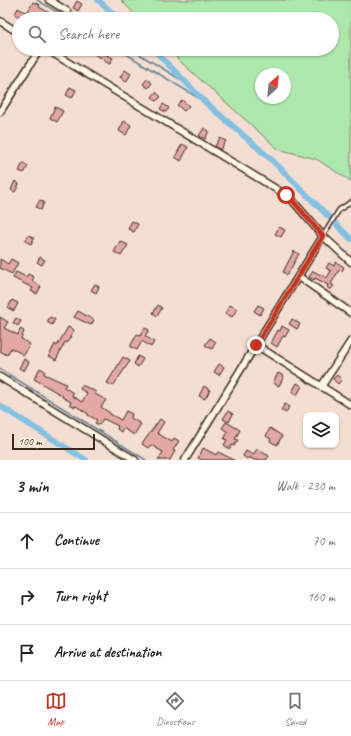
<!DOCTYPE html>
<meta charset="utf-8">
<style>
body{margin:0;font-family:Caveat,sans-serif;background:#f2f2f2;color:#222}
.controls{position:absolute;right:12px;bottom:12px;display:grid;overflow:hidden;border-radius:8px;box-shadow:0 1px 3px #0004}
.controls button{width:36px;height:36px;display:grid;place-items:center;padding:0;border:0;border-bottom:1px solid #e0e0e0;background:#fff;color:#222;font:20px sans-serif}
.compass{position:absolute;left:255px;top:68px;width:36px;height:36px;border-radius:50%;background:#fff;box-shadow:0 1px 3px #0004;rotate:27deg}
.scale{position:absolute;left:12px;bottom:10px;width:83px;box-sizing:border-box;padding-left:4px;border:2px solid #3b2a1e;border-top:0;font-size:11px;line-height:14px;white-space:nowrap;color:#3b2a1e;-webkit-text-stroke:3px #fcf5e5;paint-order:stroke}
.stop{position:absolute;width:12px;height:12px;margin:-9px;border:3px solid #c8321e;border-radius:50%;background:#fff}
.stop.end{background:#c8321e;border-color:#fff;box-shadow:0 1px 4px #0008}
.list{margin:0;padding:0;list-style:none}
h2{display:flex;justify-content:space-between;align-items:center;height:52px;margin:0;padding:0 16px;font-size:17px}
h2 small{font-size:13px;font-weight:400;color:#767676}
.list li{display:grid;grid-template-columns:26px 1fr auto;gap:12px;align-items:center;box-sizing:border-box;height:56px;padding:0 16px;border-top:1px solid #e0e0e0}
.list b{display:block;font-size:15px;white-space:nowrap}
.list em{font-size:13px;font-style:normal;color:#767676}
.icon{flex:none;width:22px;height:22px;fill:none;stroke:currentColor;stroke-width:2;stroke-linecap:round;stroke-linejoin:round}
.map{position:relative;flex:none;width:351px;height:460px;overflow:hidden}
.search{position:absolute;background:#fff;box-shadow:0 1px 3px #0004;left:12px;right:12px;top:12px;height:44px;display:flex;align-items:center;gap:10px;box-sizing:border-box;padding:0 14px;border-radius:22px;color:#767676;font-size:15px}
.sheet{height:220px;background:#fff}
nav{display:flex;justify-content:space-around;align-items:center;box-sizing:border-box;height:56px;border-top:1px solid #e0e0e0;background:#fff;font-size:11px;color:#767676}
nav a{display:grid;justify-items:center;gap:2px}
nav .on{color:#c8321e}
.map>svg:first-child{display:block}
.green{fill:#ace7ac;stroke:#748865;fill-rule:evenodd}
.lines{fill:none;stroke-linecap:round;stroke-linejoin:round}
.stream{stroke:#668594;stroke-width:1.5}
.canal{stroke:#83c1e3;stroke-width:6}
.building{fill:#e3a8a4;stroke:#3b2a1e}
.lane-casing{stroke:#3b2a1e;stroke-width:6}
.street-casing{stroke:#3b2a1e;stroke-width:9}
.lane{stroke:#fcf5e5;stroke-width:3}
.street{stroke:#fcf5e5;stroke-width:6}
.route{stroke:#c8321e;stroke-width:5}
</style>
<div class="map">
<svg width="351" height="460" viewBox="0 0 351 460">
<rect width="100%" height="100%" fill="#f4ded2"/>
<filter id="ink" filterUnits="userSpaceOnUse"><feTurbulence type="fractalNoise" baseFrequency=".025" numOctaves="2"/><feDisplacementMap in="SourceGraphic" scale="8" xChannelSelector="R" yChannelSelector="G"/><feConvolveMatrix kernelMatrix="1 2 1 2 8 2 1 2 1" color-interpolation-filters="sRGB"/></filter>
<g filter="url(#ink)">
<path class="green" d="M121,0H351V181L316,159L278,149L183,64L168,49H332V19H139ZM261,74H285V98H261Z"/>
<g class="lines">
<path class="stream" d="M37,0L69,19
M69,10L83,19
M118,49L205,102
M131,49L186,83
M0,369L146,460"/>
<path class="canal" d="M98,0L119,19
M153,49L205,102L273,161L351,239
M0,406L86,460"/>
</g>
<path class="building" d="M77,1L82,4L78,11L73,8Z
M33,2L40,5L39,7L53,15L51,19L43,16L42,19H39L34,16L33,19H30L22,15L20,17L15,14L18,8L27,13Z
M96,50L113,58L110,64L104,61L105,60L94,54Z
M125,70L131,74L126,82L120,77Z
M147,79L152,83L148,88L143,84Z
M70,87L76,90L72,98L66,95Z
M156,92L161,97L156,101L152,97Z
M182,100L189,106L184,111L177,105Z
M163,104L169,108L166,112L160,109Z
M55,107L63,111L57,122L50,118Z
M124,121L131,125L126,135L119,131Z
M204,128L209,131L205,139L199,136Z
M220,138L226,141L220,150L215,146Z
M182,144L188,147L181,161L175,157Z
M23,163L28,166L24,173L19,171Z
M15,181L19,184L15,192L11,190Z
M40,200L44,202L41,210L36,207Z
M132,221L138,224L134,232L128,229Z
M279,227L285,230L281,237L275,234Z
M29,235L34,238L31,244L25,241Z
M120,241L128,245L121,256L114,252Z
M294,251L299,254L287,275L283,272Z
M40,257L45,260L42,265L37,262Z
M0,259L8,264L11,259L18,263L12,274L0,268Z
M336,262L344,267L342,271L339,270L331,284L334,286L330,290L327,287L328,285L315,278L314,280L309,277L313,271L327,278L331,271L326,268L329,263L334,266Z
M16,272L26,277L28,274L34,277L32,281L41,286L37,294L31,291L33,288L13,278Z
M95,284L99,287L96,293L91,290Z
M12,300L18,303L14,311L8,308Z
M158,305L162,308L157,316L153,313Z
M230,305L237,309L232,317L225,313Z
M258,305L264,308L260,315L254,311Z
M78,311L94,320L91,325L74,317Z
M0,317L8,322L4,328L18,335L20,329L24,331L21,339L30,344L24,355L11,348L7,355L0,351Z
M50,317L55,319L52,325L47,322Z
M16,318L21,321L18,326L13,323Z
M292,319L300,324L297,329L289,324Z
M282,326L289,330L285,337L283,336L277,347L271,343L278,330L280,331Z
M68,327L74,330L67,343L65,342L56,360L49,356L55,344L57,346Z
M145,328L149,330L145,336L154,342L151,347L142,341L137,350L131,347V345L137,334L140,336Z
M210,338L216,342L212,349L205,345Z
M138,356L143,359L138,367L134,364Z
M123,357L130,361L113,386L107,383Z
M24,359L29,362L24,371L19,368Z
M219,364L224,367L219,375L214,372Z
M40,368L45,371L44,374L66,384L64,387L73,393L72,396L82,402L87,393L80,389L82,385L96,392L95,394L106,400L101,407L110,413V414L121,420L126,411L132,414L131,418L141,424L134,435L123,428L121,432L117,429L118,426L106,420L103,419L99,425L95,423L97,420L88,415V414L76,406L75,407L70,404L71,402L62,397L63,396L34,379Z
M278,373L284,376L279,386L273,383Z
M337,375L342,380L338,384L333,379Z
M297,383L302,386L297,395L292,392Z
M204,386L210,390L205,399L199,396Z
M285,404L289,406L286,413L281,410Z
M228,411L233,414L229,422L223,419Z
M160,419L164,422L157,433L172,442L174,438L179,441L173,450L175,451L170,460H158L163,452L151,445L148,448L142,444Z
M226,422L240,430L235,439L238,440L234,446L232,445L230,449L224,445L227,440L224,439L228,432L222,428Z
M270,428L282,436L277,445L270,441L271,439L266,436Z
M203,448L216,455L218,452L234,460H202L198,458Z
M257,449L269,456L266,460H254L249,457L247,459L243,456L246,451L253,455Z"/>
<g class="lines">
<g class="lane-casing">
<path id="lane" d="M323,236L339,210L351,202"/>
</g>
<g class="street-casing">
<path id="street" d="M49,0L67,11
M0,21L19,33
M46,49L286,195L292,200L323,236L185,460
M0,112L40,49
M323,236L351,262
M298,276L351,313
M256,345L351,405
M0,377L135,460
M321,387L351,341"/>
</g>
<use href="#lane" class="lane"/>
<use href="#street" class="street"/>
</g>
</g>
<g class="lines" filter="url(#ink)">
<path class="route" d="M256,345L323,236L292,200L286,195"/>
</g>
</svg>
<div class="controls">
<button><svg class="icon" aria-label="layers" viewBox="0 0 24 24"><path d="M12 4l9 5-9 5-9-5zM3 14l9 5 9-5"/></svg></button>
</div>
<svg class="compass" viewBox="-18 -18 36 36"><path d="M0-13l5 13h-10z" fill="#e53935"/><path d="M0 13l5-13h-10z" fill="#767676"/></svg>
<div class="scale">100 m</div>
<div class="stop" style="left:286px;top:195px"></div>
<div class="stop end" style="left:256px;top:345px"></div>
<div class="search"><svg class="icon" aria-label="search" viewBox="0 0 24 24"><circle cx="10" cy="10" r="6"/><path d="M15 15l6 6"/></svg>Search here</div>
</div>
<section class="sheet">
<h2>3 min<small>Walk · 230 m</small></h2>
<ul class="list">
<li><svg class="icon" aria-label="ahead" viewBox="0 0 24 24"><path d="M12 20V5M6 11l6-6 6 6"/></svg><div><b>Continue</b></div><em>70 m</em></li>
<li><svg class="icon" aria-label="right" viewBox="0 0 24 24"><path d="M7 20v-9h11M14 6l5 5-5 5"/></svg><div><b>Turn right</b></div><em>160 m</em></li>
<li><svg class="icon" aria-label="arrive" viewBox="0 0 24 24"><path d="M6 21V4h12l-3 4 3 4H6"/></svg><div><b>Arrive at destination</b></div></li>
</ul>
</section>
<nav>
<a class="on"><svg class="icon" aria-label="map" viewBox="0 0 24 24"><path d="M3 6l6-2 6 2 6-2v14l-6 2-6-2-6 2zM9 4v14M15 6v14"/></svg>Map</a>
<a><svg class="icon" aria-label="directions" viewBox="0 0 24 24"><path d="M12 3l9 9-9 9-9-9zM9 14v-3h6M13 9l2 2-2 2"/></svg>Directions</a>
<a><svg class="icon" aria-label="saved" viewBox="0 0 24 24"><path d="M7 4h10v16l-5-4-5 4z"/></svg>Saved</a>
</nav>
